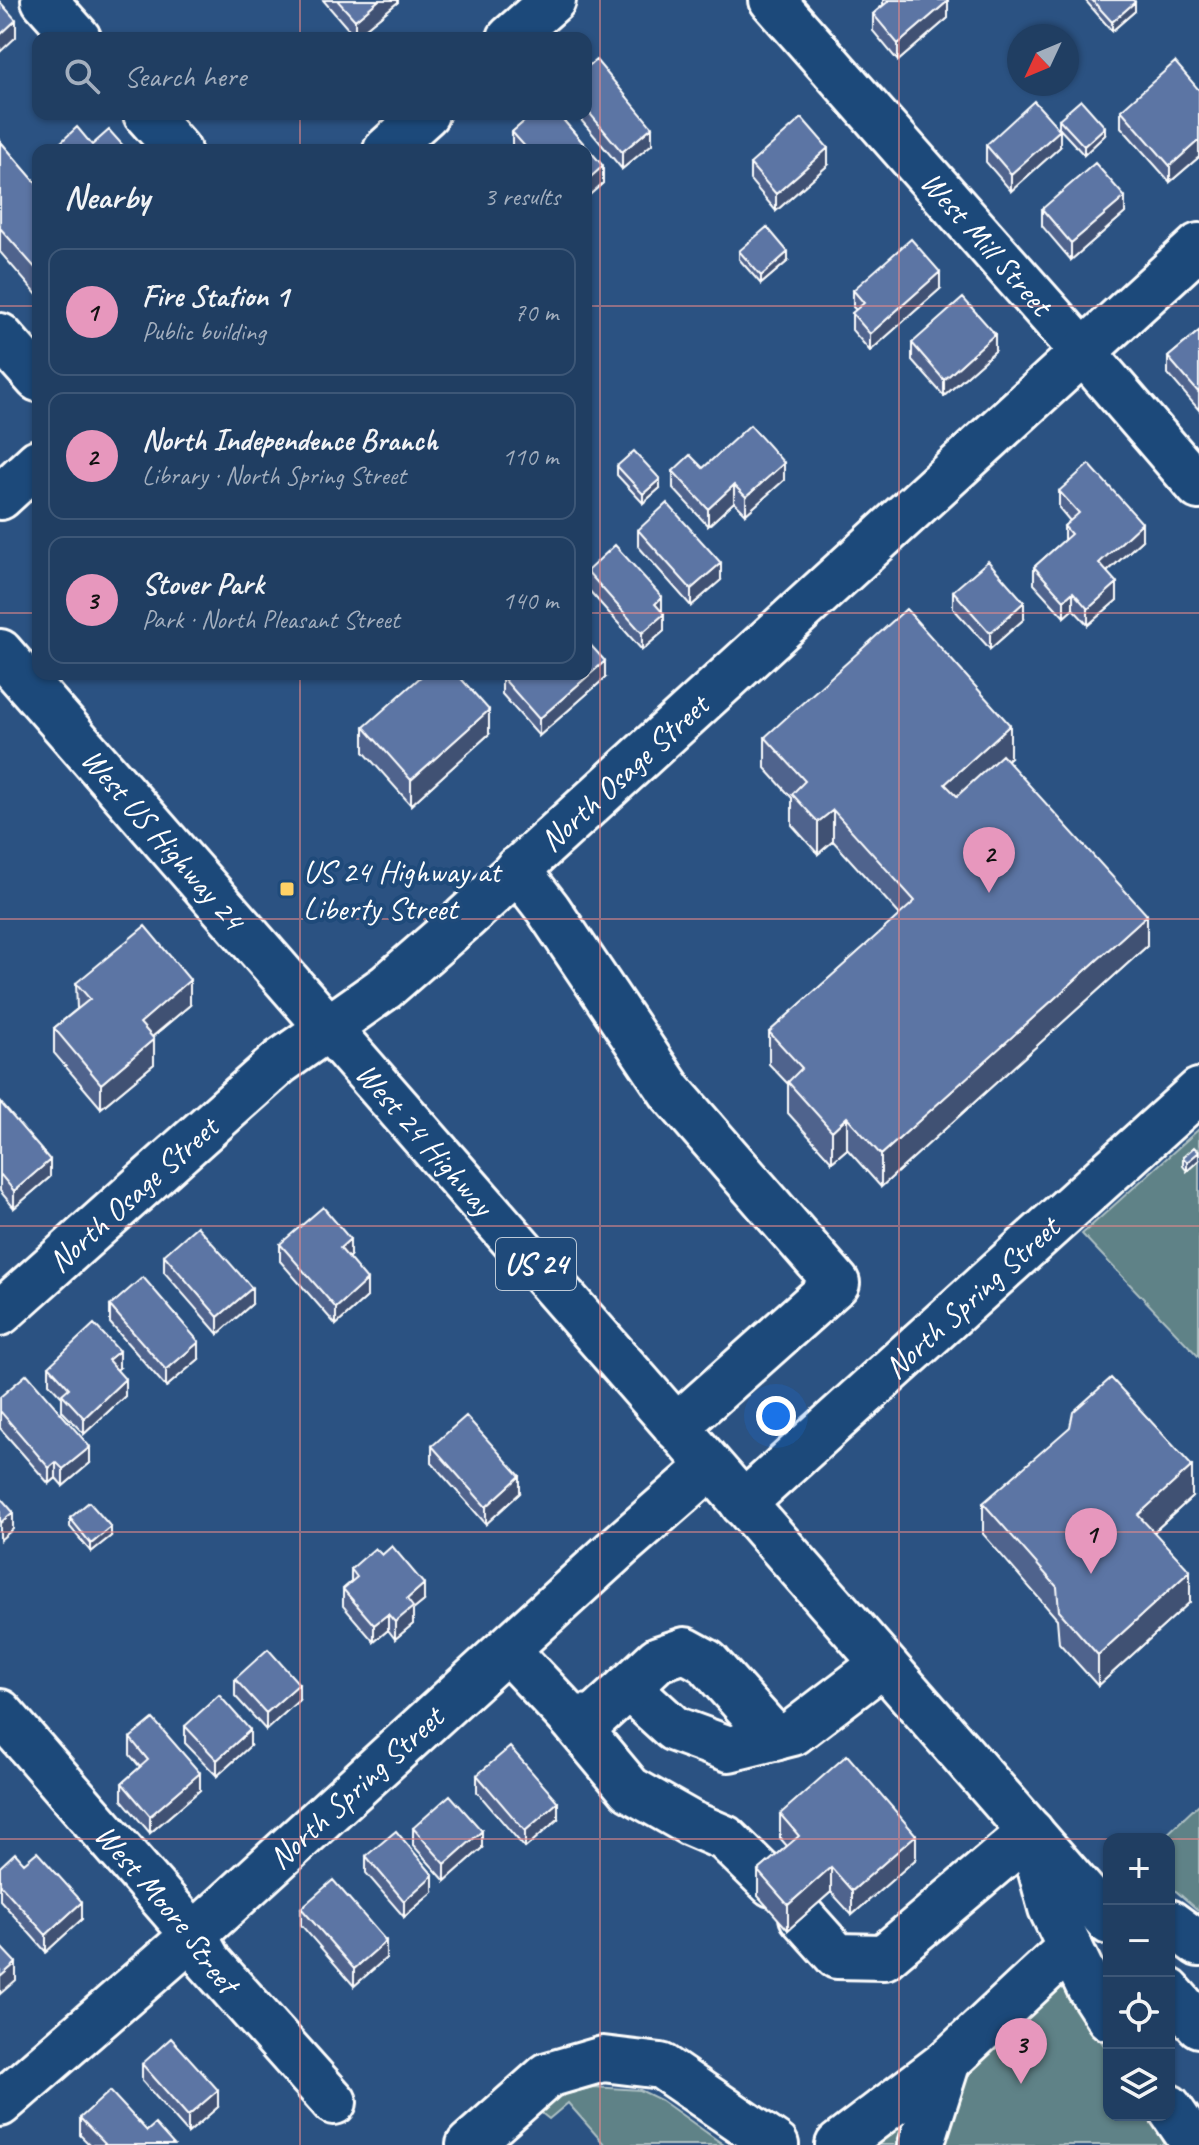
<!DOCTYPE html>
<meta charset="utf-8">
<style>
body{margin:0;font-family:Caveat,sans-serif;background:#2d496b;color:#f1f3f6}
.controls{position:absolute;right:24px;bottom:24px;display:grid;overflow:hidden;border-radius:16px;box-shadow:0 2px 6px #0004}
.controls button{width:72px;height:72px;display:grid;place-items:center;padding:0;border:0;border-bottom:2px solid #3d5777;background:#203e62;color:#f1f3f6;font:40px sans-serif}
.compass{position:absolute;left:1007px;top:24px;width:72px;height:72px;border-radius:50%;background:#203e62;box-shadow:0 2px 6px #0004;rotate:226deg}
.you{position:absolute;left:776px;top:1416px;width:28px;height:28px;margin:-20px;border:6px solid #fff;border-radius:50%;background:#1a73e8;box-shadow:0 0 0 12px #1a73e833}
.badge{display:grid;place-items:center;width:52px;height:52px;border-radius:50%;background:#e797bd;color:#111;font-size:26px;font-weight:700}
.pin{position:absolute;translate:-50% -66px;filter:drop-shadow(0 2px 4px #0008)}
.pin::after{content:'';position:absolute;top:42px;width:28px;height:24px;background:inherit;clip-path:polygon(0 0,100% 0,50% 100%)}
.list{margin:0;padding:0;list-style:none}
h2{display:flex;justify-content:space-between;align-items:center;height:104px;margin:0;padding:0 32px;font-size:34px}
h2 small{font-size:26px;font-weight:400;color:#a2aebe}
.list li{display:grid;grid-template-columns:52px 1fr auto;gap:24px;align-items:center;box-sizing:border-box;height:128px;margin:0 16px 16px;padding:0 16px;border:2px solid #3d5777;border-radius:16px}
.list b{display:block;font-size:30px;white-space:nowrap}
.list p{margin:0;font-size:26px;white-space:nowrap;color:#a2aebe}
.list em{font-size:26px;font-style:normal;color:#a2aebe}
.icon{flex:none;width:44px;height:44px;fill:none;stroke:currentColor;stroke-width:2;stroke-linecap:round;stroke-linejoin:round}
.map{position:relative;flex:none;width:1199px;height:2145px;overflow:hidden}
.search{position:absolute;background:#203e62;box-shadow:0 2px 6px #0004;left:32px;top:32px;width:560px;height:88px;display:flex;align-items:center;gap:20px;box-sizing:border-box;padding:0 28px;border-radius:16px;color:#a2aebe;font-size:30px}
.panel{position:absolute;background:#203e62;box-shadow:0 2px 6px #0004;left:32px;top:144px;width:560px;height:536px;border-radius:16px}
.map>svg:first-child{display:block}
.green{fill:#5e8287;stroke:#aec0c3;stroke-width:2}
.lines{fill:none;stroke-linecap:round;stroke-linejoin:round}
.minor-casing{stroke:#fff;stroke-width:50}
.major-casing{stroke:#fff;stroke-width:50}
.minor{stroke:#1f4a7a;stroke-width:44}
.major{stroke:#1f4a7a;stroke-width:44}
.wall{fill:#4f648d;stroke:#fff;stroke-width:2}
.shaded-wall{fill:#405173;stroke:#fff;stroke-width:2}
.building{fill:#5c74a4;stroke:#fff;stroke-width:2}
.grid{fill:none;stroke:#e88989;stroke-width:2;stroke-opacity:0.55}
.poi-dot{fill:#ffd166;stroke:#1f4a7a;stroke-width:3}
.labels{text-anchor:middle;stroke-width:8;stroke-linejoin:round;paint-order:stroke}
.shield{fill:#1f4a7a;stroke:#bcc9d7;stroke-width:2}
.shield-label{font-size:30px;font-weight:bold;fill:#fff}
.street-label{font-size:32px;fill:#fff;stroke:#1f4a7a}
.poi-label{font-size:32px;fill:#fff;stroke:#1f4a7a;text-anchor:start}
</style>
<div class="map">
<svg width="1199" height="2145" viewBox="0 0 1199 2145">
<rect width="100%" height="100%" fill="#2b5282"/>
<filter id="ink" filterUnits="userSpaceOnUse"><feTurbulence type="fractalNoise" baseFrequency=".0125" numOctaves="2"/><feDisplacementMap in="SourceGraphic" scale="16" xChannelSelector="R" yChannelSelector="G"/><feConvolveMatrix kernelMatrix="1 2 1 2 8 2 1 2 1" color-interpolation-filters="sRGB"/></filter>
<g filter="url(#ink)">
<path class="green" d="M1199,1129V1357L1082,1234Z
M1199,1804V1911L1169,1885V1839H1162Z
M1055,1985H1063L1109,2053V2115H1151L1165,2145H855Z
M593,2087L640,2090L661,2100L724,2145H605L568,2103L549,2119L539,2111L548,2099Z"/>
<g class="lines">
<g class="minor-casing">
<g id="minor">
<path d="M44,0L78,38"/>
<path id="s1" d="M772,0L1084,353L1199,487"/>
<path d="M510,38L553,0"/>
<path d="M146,114L178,150"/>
<path d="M386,150L426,114"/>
<path d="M0,336L38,379"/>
<path d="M0,497L38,462"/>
<path d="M517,869L548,909L671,1092L837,1283L676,1427"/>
<path id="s2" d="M0,1313L280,1062L386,987L464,919L1199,246"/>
<path id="s3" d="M743,1504L1199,1091"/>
<path d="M507,1650L570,1717L594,1718L628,1687L674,1729L729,1749L793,1733L883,1664"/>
<path d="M628,1687L658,1659L685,1650L707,1662L775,1738"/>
<path id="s4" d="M0,1712L194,1935L209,1962L334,2102"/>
<path d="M570,1717L630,1789L690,1823L725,1838L772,1884"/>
<path d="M802,1917L837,1956L884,1957L1031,1832"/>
<path id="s5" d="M0,2104L194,1935L621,1545L710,1467"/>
<path d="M469,2145L548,2075L603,2059L661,2066L776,2145"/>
<path d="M838,2145L948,2061L1070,1947"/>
<path d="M921,2145L948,2061"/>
</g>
</g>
<g class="major-casing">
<g id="major">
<path id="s6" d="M0,652L1109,1922"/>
<path d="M1033,1842L1051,1908L1089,1987L1109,2018"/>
<path d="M1169,1922L1199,1944"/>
<path d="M1169,1991L1199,2025"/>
<path d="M1169,2107L1195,2145"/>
</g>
</g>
<use href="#minor" class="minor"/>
<use href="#major" class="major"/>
</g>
<path class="wall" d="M323,0H398V2L355,37Z
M883,0H948V18L898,61L873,31V14L883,5Z
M1085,0H1133L1135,11L1112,31Z
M586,68L652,144L622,169L576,114H586Z
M1199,90V157L1170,182L1121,127V110Z
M533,114H558L603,166V183L586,198V150H513L512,149V132Z
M1059,119L1105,135L1084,155L1059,128Z
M0,141L38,185V296L0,252Z
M986,145L1060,147L1011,191L986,162Z
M750,164L828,165L776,211L750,180Z
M1042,209L1125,213L1071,260L1042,226Z
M739,251L788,261L761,284L739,259Z
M940,289L870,351L852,330V313L856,310L853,307V290Z
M1199,331V410L1168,374V357Z
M912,343L995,351L944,396L912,360Z
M617,466L660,488L643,503L617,475Z
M703,468L784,480L746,514L734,502L708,526L673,488V471Z
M1059,491L1142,540L1107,572L1117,600L1088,625L1073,609L1064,617L1034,584V567L1064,540V526L1070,521L1059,508Z
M638,530L721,580L691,606L638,546Z
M587,571L662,612L664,631L642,650L587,588Z
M953,591L1024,619L990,649L953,608Z
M502,677L605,678L539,736L502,694Z
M364,727L489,734L411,805L364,752Z
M765,737L1010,757L1006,760L1147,946L881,1187L847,1149L832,1162L788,1113V1084L769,1064V1032L900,915L833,841L818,854L792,825V798L765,768Z
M76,983L190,1005L152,1037L154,1064L101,1108L54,1053V1028L77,1009Z
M0,1102L50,1177L14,1208L0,1191Z
M1183,1157L1199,1160L1187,1171L1183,1166Z
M280,1244L350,1256L348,1258L367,1297L336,1325L280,1261Z
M164,1255L252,1304L218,1334L164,1272Z
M110,1306L199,1359L166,1387L110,1323Z
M49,1366L119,1368L116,1370L125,1396L84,1434L62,1411V1397L49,1383Z
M0,1411L90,1463L63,1486L56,1478L49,1484L0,1428Z
M432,1446L520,1493L486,1524L432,1463Z
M1192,1497L1154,1532L1190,1602L1098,1686L1059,1643L1057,1619L983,1534V1503Z
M70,1518L111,1536L91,1552L70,1527Z
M351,1569L424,1601L413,1610V1624L395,1639L388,1630L374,1642L343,1606V1589L351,1582Z
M235,1679L299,1700L266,1730L235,1696Z
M185,1726L250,1746L217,1776L185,1743Z
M130,1738L200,1790L150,1833L122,1800V1783L140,1767L130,1755Z
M477,1775L558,1819L525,1848L477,1792Z
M780,1814L916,1859L852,1915L831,1892L788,1930L758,1896V1871L787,1846L780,1838Z
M413,1828L482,1848L445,1881L413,1845Z
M366,1856L433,1892L404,1917L366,1873Z
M24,1863L82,1919L46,1952L0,1900V1867Z
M301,1908L386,1958L354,1986L301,1925Z
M142,2064L218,2107L188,2133L142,2081Z
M80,2118L147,2131L174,2145H90L80,2135Z"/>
<path class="shaded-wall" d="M379,0H398V2L355,37V20Z
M948,1V18L898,61V44Z
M1135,2V11L1112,31V22Z
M16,20V37L0,52V35Z
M652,127V144L622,169V152Z
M1105,127V135L1084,155V146Z
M1060,130V147L1011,191V174Z
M1199,140V157L1170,182V166Z
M828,148V165L776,211V194Z
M603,166V183L586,198V181Z
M1125,197V213L1071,260V243Z
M788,252V261L761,284V276Z
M940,272V289L870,351V334Z
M995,334V351L944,396V380Z
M784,463V480L746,514V497Z
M660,479V488L643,503V494Z
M734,485V502L708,526V509Z
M1142,523V540L1099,579V563Z
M721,563V580L691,606V589Z
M1117,583V600L1088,625V609Z
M1073,592V609L1064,617V600Z
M662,597V614L655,604Z
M1024,602V619L990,649V633Z
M664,614V631L642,650V633Z
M605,661V678L539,736V719Z
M489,710V734L411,805V780Z
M1010,725V757L945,815V784Z
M833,810V841L818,854V822Z
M1147,915V946L881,1187V1155Z
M190,980V1005L140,1047V1023Z
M154,1039V1064L101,1108V1084Z
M847,1117V1149L832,1162V1131Z
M1199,1152V1160L1187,1171V1162Z
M50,1160V1177L14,1208V1191Z
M350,1239V1256L340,1265V1248Z
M367,1280V1297L336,1325V1308Z
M252,1288V1304L218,1334V1317Z
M199,1342V1359L166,1387V1370Z
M119,1351V1368L108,1377V1360Z
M125,1379V1396L84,1434V1418Z
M90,1447V1463L63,1486V1469Z
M56,1462V1478L49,1484V1468Z
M1192,1466V1497L1138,1546V1515Z
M520,1476V1493L486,1524V1507Z
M13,1512V1529L0,1540V1523Z
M111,1527V1536L91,1552V1544Z
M1190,1571V1602L1098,1686V1655Z
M424,1584V1601L413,1610V1624L395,1639V1622L407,1599Z
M388,1614V1630L374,1642V1625Z
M299,1684V1700L266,1730V1713Z
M250,1730V1746L217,1776V1760Z
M200,1773V1790L150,1833V1816Z
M558,1802V1819L525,1848V1831Z
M482,1831V1848L445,1881V1864Z
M916,1835V1859L852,1915V1891Z
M831,1867V1892L788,1930V1905Z
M433,1875V1892L404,1917V1901Z
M82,1902V1919L46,1952V1935Z
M386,1941V1958L354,1986V1969Z
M16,1963V1980L0,1994V1977Z
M218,2090V2107L188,2133V2116Z"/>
<path class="building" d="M337,0H379L355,20Z
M890,0H948V1L898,44L873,14Z
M1092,0H1133L1135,2L1112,22Z
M0,2L16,20L0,35Z
M596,60L652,127L622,152L586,109V68Z
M1175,62L1199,90V140L1170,166L1121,110Z
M1081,100L1105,127L1084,146L1059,119Z
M1034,101L1060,130L1011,174L986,145Z
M533,114H558L603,166L586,181V150H528L512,132Z
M802,118L828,148L776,194L750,164Z
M77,127L92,145L109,130L127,150H67L60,143Z
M0,141L38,185V271L0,228Z
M1095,163L1125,197L1071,243L1042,209Z
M767,227L788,252L761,276L739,251Z
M911,239L940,272L870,334L852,313L864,303L853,290Z
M963,298L995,334L944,380L912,343Z
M1199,331V393L1168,357Z
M750,425L784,463L746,497L734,485L708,509L673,471L690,455L703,468Z
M634,451L660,479L643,494L617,466Z
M1089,464L1142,523L1099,563L1117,583L1088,609L1073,592L1064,600L1034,567L1071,534L1064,526L1079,513L1059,491Z
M667,503L721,563L691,589L638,530Z
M615,545L662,597L655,604L664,614L642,633L587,571Z
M988,561L1024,602L990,633L953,591Z
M906,609L1010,725L945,784L957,796L1002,755L1147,915L881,1155L847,1117L832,1131L788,1082L802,1068L769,1032L915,901L833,810L818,822L792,794L805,781L765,737Z
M586,640L605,661L539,719L502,677L505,674H586Z
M424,674H457L489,710L411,780L364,727Z
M145,926L190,980L140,1023L154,1039L101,1084L54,1028L90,999L76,983Z
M0,1102L50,1160L14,1191L0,1174Z
M1194,1147L1199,1152L1187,1162L1183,1157Z
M323,1207L350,1239L340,1248L367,1280L336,1308L280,1244Z
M197,1226L252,1288L218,1317L164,1255Z
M143,1277L199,1342L166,1370L110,1306Z
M94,1324L119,1351L108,1360L125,1379L84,1418L62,1394L69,1388L49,1366Z
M27,1374L90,1447L63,1469L56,1462L49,1468L0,1411V1397Z
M1111,1378L1192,1466L1138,1515L1190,1571L1098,1655L1059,1611L1057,1587L983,1503L1070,1427L1073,1412Z
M466,1416L520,1476L486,1507L432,1446Z
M0,1497L13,1512L0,1523Z
M89,1502L111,1527L91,1544L70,1518Z
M392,1546L424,1584L407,1599L413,1607L395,1622L388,1614L374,1625L343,1589L357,1577L351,1569L375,1548L382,1555Z
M268,1649L299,1684L266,1713L235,1679Z
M219,1695L250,1730L217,1760L185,1726Z
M153,1719L200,1773L150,1816L122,1783L148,1760L130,1738Z
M510,1747L558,1802L525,1831L477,1775Z
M847,1755L916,1835L852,1891L831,1867L788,1905L758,1871L799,1836L780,1814Z
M450,1795L482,1831L445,1864L413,1828Z
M396,1831L433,1875L404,1901L366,1856Z
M37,1852L82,1902L46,1935L0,1884V1867L15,1853L24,1863Z
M333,1880L386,1941L354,1969L301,1908Z
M0,1946L16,1963L0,1977Z
M171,2038L218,2090L188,2116L142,2064Z
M110,2091L147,2131L155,2124L174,2145H106L80,2118Z"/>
</g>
<path class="grid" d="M300,0V38M600,0V2145M899,0V2145M300,114V150M0,306H38M586,306H1199M0,613H38M586,613H1199M300,674V2145M0,919H1199M0,1226H1199M0,1532H1199M0,1839H1199"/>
<rect class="poi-dot" x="279" y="881" width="16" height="16" rx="4"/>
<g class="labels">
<rect class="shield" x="496" y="1238" width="80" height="52" rx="6"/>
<g class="shield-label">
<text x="536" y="1274">US 24</text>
</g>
<g class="street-label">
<text dy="11" stroke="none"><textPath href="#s1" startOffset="324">West Mill Street</textPath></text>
<text dy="11" stroke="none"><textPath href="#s2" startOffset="826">North Osage Street</textPath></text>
<text dy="11" stroke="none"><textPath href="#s6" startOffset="248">West US Highway 24</textPath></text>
<text dy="11" stroke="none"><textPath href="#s6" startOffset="646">West 24 Highway</textPath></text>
<text dy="11" stroke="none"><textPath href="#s2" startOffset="178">North Osage Street</textPath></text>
<text dy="11" stroke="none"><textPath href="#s3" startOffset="308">North Spring Street</textPath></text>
<text dy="11" stroke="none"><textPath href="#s5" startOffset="476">North Spring Street</textPath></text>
<text dy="11" stroke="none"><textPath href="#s4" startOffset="258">West Moore Street</textPath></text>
</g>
<g class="poi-label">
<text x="303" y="882">US 24 Highway at<tspan x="303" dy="37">Liberty Street</tspan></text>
</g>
</g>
</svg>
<div class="controls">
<button>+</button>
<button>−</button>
<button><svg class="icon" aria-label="locate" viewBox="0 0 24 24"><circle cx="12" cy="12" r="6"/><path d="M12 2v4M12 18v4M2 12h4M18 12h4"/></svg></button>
<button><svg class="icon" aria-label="layers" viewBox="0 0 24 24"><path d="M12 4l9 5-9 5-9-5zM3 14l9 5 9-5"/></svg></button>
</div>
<svg class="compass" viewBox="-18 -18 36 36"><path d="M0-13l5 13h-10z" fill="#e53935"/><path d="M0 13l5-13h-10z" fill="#a2aebe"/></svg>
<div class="you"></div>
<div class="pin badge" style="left:1091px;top:1574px">1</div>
<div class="pin badge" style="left:989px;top:893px">2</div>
<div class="pin badge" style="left:1021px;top:2084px">3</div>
<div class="search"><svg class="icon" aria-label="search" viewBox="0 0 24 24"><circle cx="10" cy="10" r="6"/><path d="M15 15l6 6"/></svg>Search here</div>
<section class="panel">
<h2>Nearby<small>3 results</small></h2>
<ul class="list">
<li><span class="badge">1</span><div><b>Fire Station 1</b><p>Public building</p></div><em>70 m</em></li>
<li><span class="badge">2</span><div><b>North Independence Branch</b><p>Library · North Spring Street</p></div><em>110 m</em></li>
<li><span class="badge">3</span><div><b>Stover Park</b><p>Park · North Pleasant Street</p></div><em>140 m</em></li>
</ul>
</section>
</div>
